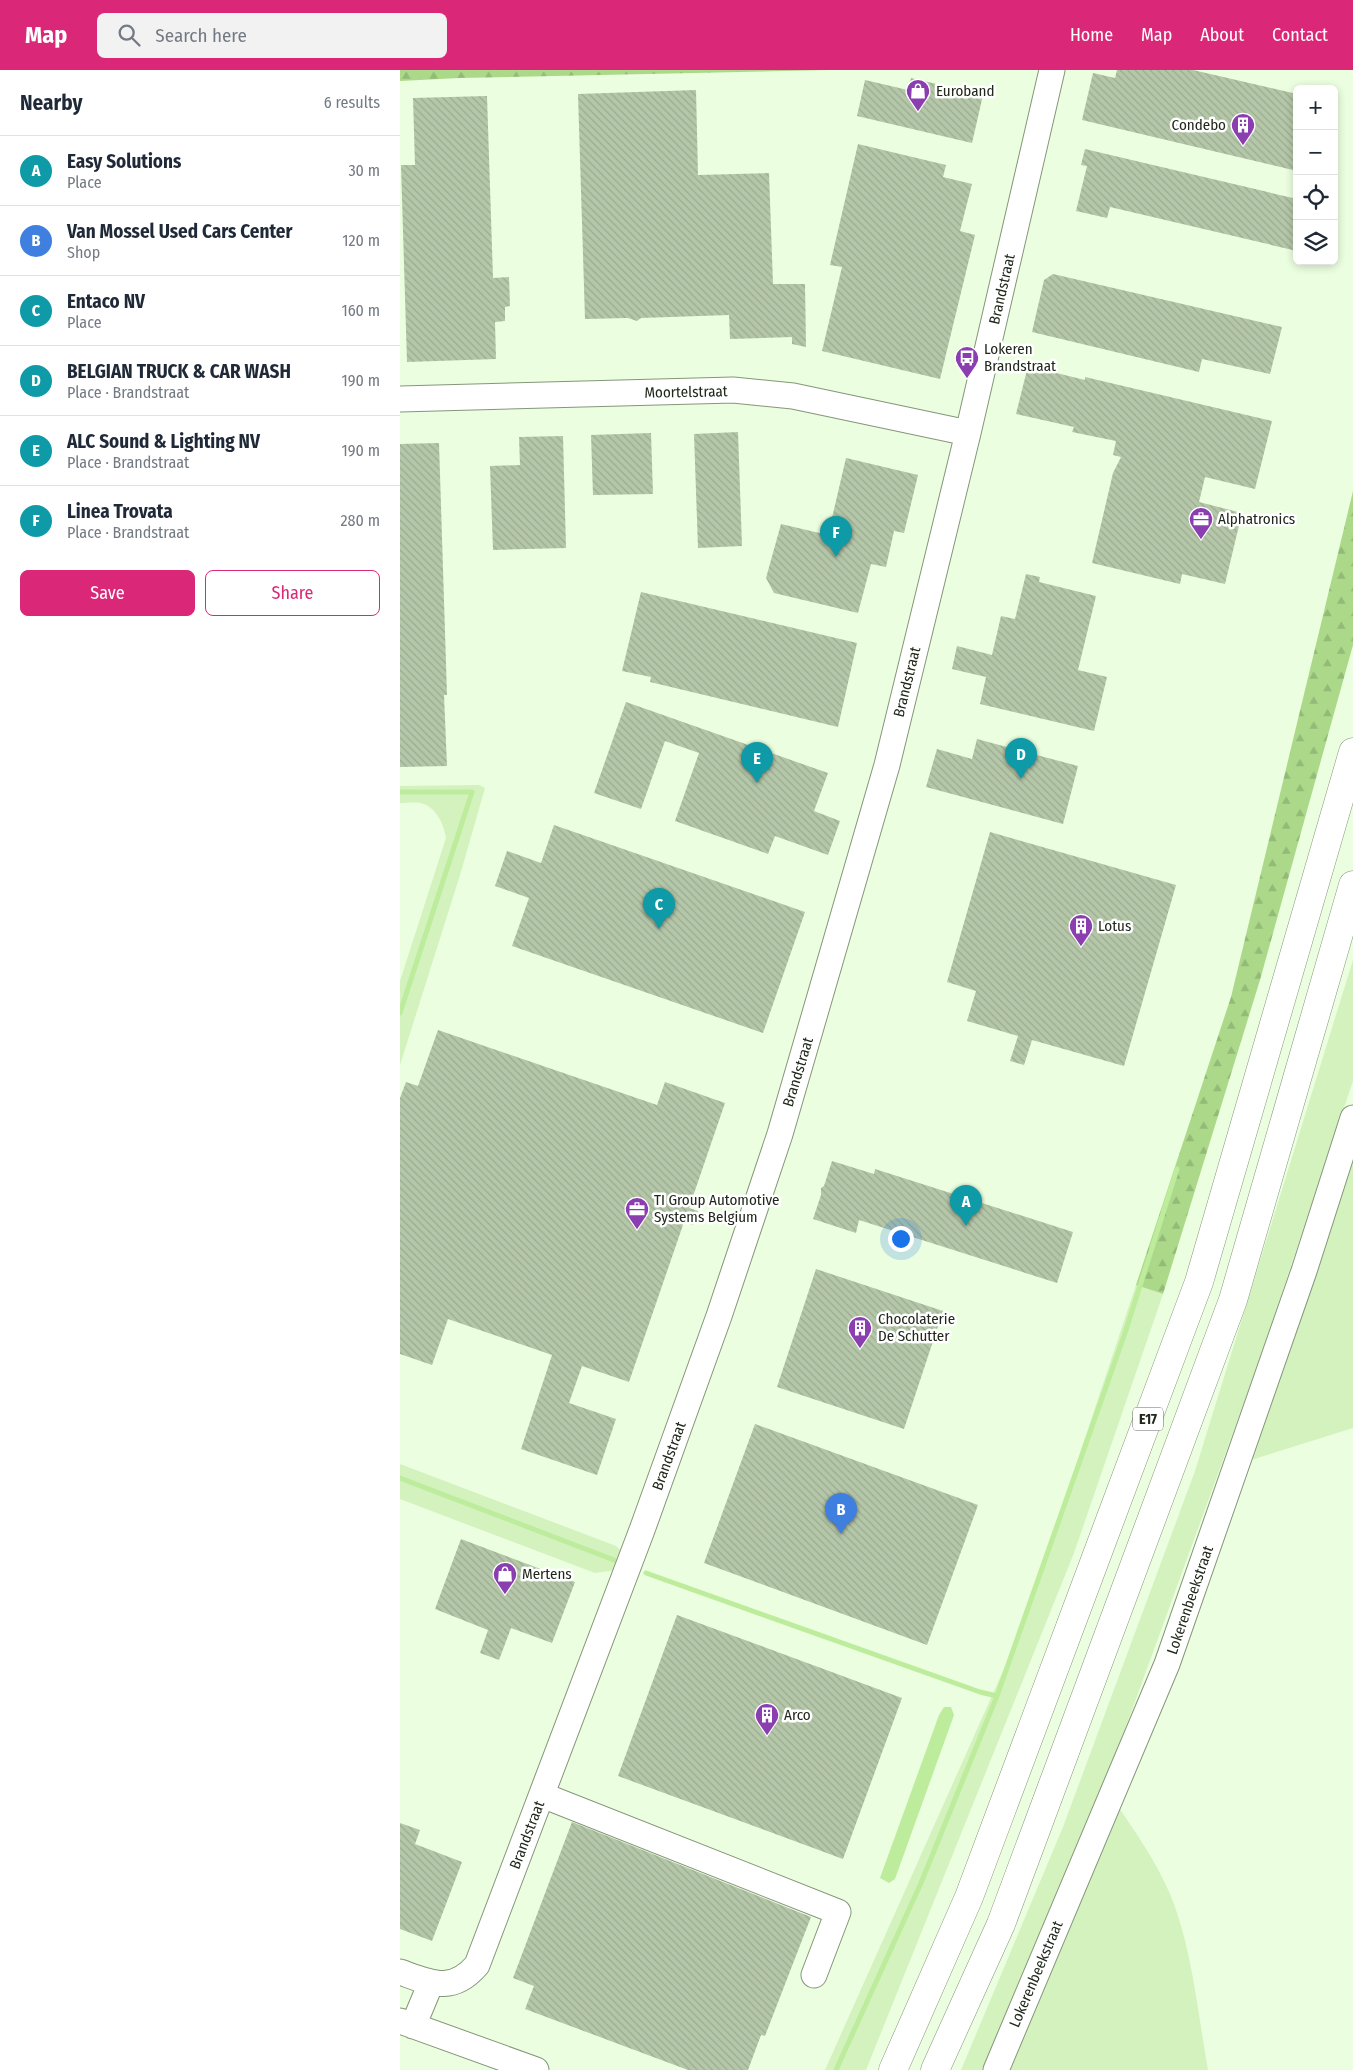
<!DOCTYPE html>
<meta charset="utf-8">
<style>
body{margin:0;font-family:"Fira Sans Condensed",sans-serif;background:#f2f2f3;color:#1f2937}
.controls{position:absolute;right:15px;top:15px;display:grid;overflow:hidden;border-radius:8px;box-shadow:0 2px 8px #0003}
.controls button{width:45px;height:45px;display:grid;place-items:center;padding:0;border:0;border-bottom:1px solid #e0e1e3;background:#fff;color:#1f2937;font:25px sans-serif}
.you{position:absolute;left:500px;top:1168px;width:18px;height:18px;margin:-12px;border:4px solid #fff;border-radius:50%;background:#1a73e8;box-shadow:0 0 0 8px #1a73e833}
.badge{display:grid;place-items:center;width:32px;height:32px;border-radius:50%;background:#db2777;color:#fff;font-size:16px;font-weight:700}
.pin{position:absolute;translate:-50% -41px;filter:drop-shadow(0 1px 2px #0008)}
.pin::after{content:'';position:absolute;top:26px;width:18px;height:15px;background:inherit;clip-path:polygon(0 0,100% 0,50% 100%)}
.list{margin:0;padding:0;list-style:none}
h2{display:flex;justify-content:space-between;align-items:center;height:65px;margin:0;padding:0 20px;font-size:21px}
h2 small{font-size:16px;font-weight:400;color:#747a83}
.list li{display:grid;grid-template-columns:32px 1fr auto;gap:15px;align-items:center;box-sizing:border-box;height:70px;padding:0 20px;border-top:1px solid #e0e1e3}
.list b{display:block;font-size:19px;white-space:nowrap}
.list p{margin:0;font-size:16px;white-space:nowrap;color:#747a83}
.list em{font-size:16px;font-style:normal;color:#747a83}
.actions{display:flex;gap:10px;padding:15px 20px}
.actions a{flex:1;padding:11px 0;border:1px solid #db2777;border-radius:8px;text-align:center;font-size:18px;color:#db2777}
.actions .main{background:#db2777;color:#fff}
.icon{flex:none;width:28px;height:28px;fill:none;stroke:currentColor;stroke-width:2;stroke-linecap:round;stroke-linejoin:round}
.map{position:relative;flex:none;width:953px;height:2000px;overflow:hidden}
header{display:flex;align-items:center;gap:30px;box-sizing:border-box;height:70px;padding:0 25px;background:#db2777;color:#fff}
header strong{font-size:24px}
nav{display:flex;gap:28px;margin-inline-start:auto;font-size:18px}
.search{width:350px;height:45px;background:#f2f2f3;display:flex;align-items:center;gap:12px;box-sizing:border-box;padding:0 18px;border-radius:8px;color:#747a83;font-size:19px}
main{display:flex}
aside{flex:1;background:#fff}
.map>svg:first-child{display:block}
.green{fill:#d3f2be}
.forest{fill:url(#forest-firs)}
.water{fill:#bdec9c}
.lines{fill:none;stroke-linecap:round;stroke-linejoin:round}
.stream{stroke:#bdec9c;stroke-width:5}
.building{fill:url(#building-back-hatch)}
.minor-casing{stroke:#85967a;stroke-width:27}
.highway-casing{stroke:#85967a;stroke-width:29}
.minor{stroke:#fff;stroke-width:25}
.highway{stroke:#fff;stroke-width:28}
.labels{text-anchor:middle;stroke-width:5;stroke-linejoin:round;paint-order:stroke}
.shield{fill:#fff;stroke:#63685f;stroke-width:1}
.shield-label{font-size:14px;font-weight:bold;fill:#20271b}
.poi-label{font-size:15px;fill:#20271b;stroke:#fff;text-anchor:start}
.street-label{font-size:15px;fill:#20271b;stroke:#fff}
</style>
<header>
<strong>Map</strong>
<div class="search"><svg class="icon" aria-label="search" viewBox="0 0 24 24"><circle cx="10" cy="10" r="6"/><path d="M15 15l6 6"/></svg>Search here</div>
<nav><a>Home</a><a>Map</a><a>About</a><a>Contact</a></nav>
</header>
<main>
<aside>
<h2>Nearby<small>6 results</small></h2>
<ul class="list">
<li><span class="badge" style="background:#0f9aa8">A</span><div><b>Easy Solutions</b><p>Place</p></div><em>30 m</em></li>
<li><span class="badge" style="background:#3f7fe0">B</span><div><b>Van Mossel Used Cars Center</b><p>Shop</p></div><em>120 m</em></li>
<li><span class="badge" style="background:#0f9aa8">C</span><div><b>Entaco NV</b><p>Place</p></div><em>160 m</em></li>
<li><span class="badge" style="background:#0f9aa8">D</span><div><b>BELGIAN TRUCK &amp; CAR WASH</b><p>Place · Brandstraat</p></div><em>190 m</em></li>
<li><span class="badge" style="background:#0f9aa8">E</span><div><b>ALC Sound &amp; Lighting NV</b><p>Place · Brandstraat</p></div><em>190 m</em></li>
<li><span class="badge" style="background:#0f9aa8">F</span><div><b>Linea Trovata</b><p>Place · Brandstraat</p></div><em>280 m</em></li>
</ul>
<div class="actions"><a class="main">Save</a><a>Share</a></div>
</aside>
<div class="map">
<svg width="953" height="2000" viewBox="0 0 953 2000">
<defs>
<pattern id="forest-firs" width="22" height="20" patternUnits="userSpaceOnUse" patternTransform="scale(1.25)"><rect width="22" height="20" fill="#abd989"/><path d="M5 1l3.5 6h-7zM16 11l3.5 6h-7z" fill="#93ba76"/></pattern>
<pattern id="building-back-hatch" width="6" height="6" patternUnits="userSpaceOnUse" patternTransform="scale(1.25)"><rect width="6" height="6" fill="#b5c7a9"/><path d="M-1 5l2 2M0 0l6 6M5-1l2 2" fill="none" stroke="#9bab91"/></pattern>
</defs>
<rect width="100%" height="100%" fill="#ebfedf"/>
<path class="green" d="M79,715L85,718L60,805L0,995V911L46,768C44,754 36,737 21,733C15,732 6,733 0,733V716Z
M953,890V1011L859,1291L701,1725L583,2000H561L663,1757L795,1401Z
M953,1076V1358L851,1390Z
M736,1215L763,1224L674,1483L466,2000H425L620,1563Z
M0,1394L216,1476L221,1481L216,1500L195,1503L0,1429Z
M717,1735C736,1763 757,1793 770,1824C792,1877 798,1944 808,2000H604Z"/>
<path class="forest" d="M0,0H429L59,8L0,11Z
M953,421V575L860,910L763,1224L736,1215L831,927Z"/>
<path class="water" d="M544,1637H551L554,1645L495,1809L489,1813L480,1808L539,1645Z"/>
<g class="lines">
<path class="stream" d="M0,722H72L0,943
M0,1408L214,1490
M246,1503L580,1622L597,1626L521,1813L436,2000
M597,1626L725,1263L777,1099"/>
</g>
<path class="building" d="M717,0H793L897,24V101L682,50L693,3L715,8Z
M511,8L583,25L572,73L457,46L465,10L508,20Z
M296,20L298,105L369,103L373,214H405L406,277L392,274V267L330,269L329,245L241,248L237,251L228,248L185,249L178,24Z
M87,26L93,208L109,207L110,236L105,237V251L95,252L96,289L7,292L1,95H15L13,28Z
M458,74L546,95L543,107L572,114L560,161L575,165L540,309L422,281L442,197L430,195Z
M685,79L897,129V181L710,137L707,148L676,141L687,96L681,95Z
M653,204L882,257L870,304L802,289L799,302L632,262L644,210Z
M628,296L685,310V307L872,351L855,419L805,407L799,432L842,443L825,514L782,504L780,514L692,493L713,403L721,387L713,385L716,371L672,362L674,357L616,344Z
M338,362L342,476L298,478L294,364Z
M251,363L253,424L193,425L191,365Z
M163,366L166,478L93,480L90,396L120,395L119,367Z
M39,373L47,625H44L47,696L0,697V374Z
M446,388L518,405L504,463L494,461L486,497L471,494L458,543L374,523L366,508L381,454L428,465Z
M626,504L640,507L639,512L696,526L678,600L707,607L694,661L580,634L586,607L552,599L557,576L592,585L601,546L615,549Z
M241,522L457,573L438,657L250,612L251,607L222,601Z
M226,632L428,703L414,741L440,751L428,785L375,766L368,784L275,751L299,683L265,671L241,739L194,723Z
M577,669L678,696L663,754L526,717L537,679L572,689Z
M154,755L405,842L363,963L112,876L129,828L95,816L107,781L141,793Z
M590,762L776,815L724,996L632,970L624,995L610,991L618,966L567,951L576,921L547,912Z
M38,960L257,1035L265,1012L325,1033L289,1138L298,1141L293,1155L284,1152L229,1312L182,1296L169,1333L216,1349L197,1405L121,1379L152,1285L48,1249L32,1295L0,1284V1028L6,1012L18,1016Z
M432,1091L474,1104L475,1099L673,1162L657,1213L459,1150L456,1163L413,1149L421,1125V1118L424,1116Z
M416,1199L543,1241L504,1359L377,1317Z
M355,1354L578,1435L527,1575L304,1493Z
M61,1469L175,1512L152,1573L111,1558L99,1590L80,1583L88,1560L35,1539Z
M277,1545L502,1628L443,1789L218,1706Z
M172,1752L411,1847L365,1966L361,1965L348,2000H288L125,1939L134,1916L113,1908Z
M0,1753L20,1760L15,1774L62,1792L32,1871L0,1859Z"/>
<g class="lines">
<g class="minor-casing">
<path id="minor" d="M0,329L333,320L393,326L568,363
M142,1725L438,1842L414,1905
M0,1902C31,1913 52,1924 77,1895L242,1460L319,1246L380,1064L487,695L568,363L652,0
M0,1951L136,2000
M13,1956L31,1913
M596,2000L767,1594L904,1201L953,1048"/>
</g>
<g class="highway-casing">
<path id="highway" d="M493,2000L569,1827L799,1212L953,682
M535,2000L601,1854L833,1230L953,815"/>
</g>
<use href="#minor" class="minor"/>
<use href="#highway" class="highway"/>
</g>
<defs>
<g id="shop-pin" transform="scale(1.25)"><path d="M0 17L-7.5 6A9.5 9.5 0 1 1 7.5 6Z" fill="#8a3eaf" stroke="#fff"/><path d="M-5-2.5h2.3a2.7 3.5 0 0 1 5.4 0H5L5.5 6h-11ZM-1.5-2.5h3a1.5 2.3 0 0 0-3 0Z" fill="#fff"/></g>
<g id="building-pin" transform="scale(1.25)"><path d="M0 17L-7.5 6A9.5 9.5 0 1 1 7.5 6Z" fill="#8a3eaf" stroke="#fff"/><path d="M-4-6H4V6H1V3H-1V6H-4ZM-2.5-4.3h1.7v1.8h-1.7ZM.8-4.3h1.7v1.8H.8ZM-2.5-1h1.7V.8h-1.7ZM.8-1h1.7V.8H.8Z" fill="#fff"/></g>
<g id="bus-pin" transform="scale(1.25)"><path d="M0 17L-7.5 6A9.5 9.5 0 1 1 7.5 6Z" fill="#8a3eaf" stroke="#fff"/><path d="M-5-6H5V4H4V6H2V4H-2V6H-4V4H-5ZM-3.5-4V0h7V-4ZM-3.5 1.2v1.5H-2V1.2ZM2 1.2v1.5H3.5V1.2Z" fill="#fff"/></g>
<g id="office-pin" transform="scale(1.25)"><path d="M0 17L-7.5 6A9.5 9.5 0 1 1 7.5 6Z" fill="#8a3eaf" stroke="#fff"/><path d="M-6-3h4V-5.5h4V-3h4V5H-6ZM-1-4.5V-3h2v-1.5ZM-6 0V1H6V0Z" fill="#fff"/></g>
</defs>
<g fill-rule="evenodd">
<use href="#shop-pin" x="518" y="21"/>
<use href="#building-pin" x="843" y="55"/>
<use href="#bus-pin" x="567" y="288"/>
<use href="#office-pin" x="801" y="449"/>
<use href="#building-pin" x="681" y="856"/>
<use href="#office-pin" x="237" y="1139"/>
<use href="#building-pin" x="460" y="1258"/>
<use href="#shop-pin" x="105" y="1504"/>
<use href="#building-pin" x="367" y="1645"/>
</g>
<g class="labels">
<rect class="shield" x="733" y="1337.5" width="30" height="23" rx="4"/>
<g class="shield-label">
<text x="748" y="1354">E17</text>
</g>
<g class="poi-label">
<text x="536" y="26">Euroband</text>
<text x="826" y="60" text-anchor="end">Condebo</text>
<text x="584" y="284">Lokeren<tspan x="584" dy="17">Brandstraat</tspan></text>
<text x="818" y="454">Alphatronics</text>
<text x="698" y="861">Lotus</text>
<text x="254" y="1135">TI Group Automotive<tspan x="254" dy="17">Systems Belgium</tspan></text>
<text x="478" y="1254">Chocolaterie<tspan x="478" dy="17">De Schutter</tspan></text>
<text x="122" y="1509">Mertens</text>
<text x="384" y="1650">Arco</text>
</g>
<g class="street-label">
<text transform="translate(602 219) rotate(-77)" y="5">Brandstraat</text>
<text transform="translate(286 322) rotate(-1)" y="5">Moortelstraat</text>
<text transform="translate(507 612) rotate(-76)" y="5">Brandstraat</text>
<text transform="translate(398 1002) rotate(-73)" y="5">Brandstraat</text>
<text transform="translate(269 1386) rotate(-70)" y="5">Brandstraat</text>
<text transform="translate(790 1530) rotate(-71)" y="5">Lokerenbeekstraat</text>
<text transform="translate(127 1765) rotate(-69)" y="5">Brandstraat</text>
<text transform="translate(636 1904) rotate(-67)" y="5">Lokerenbeekstraat</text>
</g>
</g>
</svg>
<div class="controls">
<button>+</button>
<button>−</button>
<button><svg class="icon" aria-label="locate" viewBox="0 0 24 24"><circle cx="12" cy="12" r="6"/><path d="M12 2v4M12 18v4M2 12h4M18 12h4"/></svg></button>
<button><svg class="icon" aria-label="layers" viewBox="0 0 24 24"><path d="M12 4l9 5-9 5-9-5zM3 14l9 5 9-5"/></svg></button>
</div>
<div class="you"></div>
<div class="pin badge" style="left:566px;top:1156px;background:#0f9aa8">A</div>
<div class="pin badge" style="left:441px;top:1464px;background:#3f7fe0">B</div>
<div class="pin badge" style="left:259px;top:859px;background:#0f9aa8">C</div>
<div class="pin badge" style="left:621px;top:709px;background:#0f9aa8">D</div>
<div class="pin badge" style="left:357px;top:713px;background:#0f9aa8">E</div>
<div class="pin badge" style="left:436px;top:487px;background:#0f9aa8">F</div>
</div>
</main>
